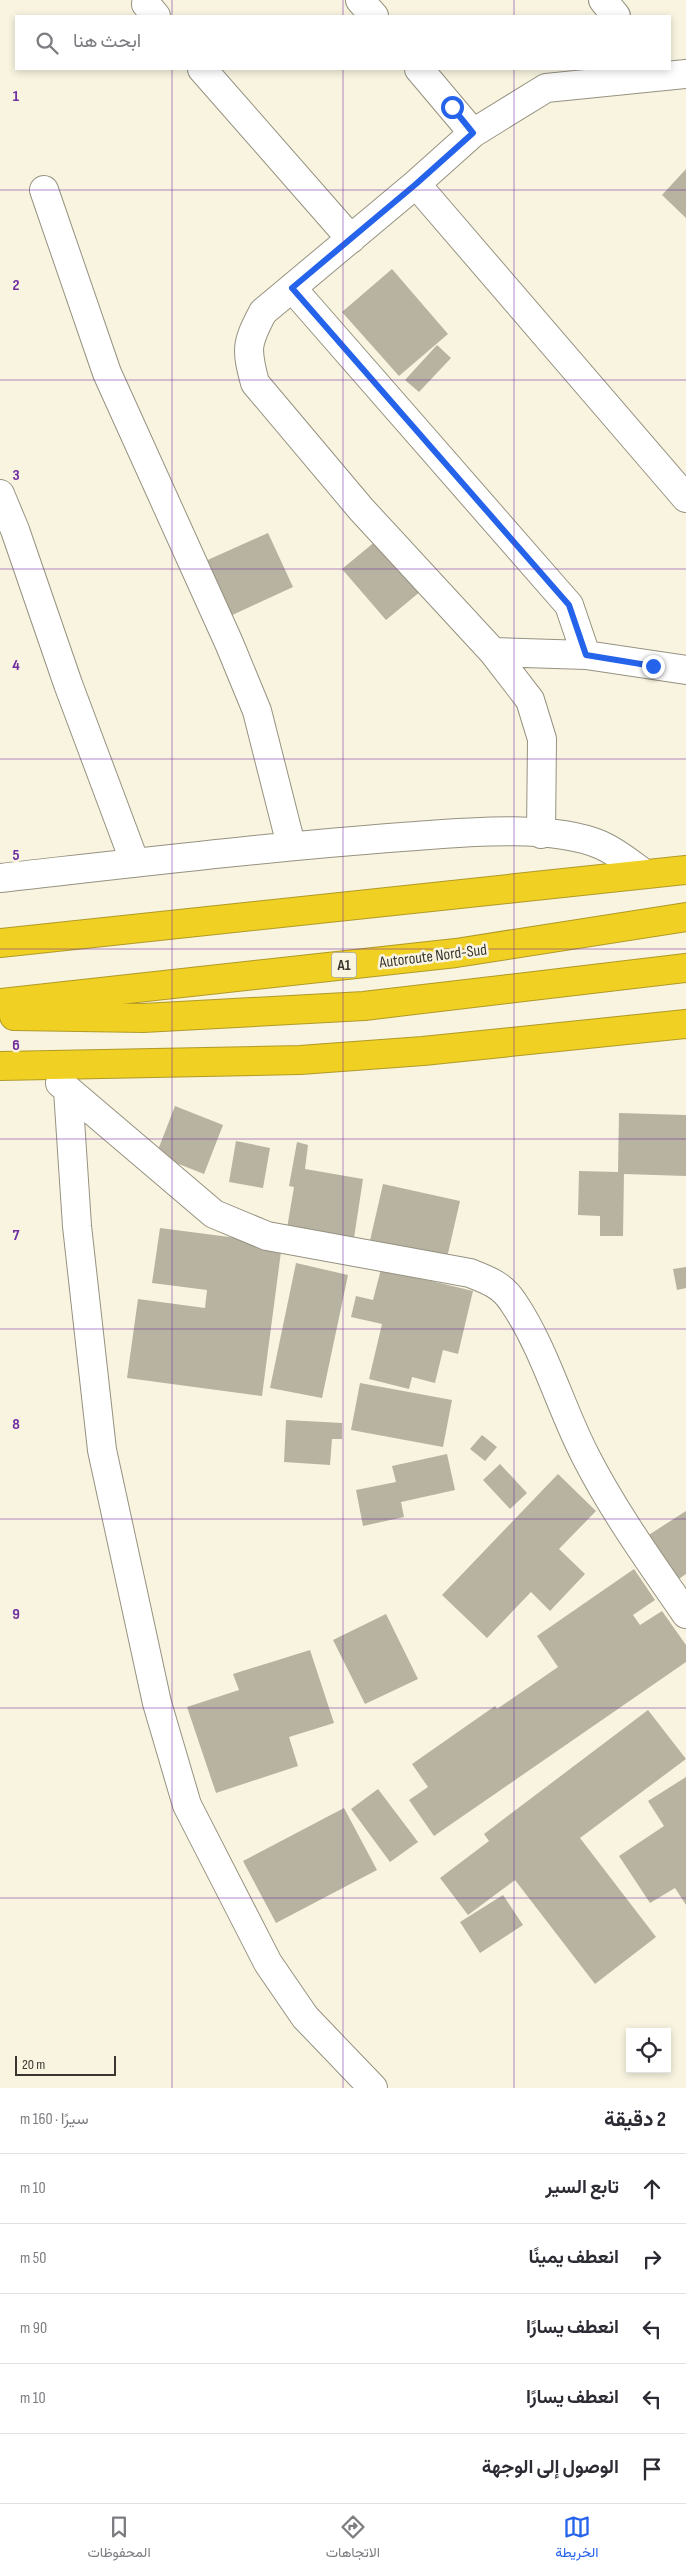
<!DOCTYPE html>
<html lang="ar">
<meta charset="utf-8">
<style>
body{margin:0;font-family:"Sofia Sans Condensed",Vazirmatn,sans-serif;background:#f7f7f7;color:#2b2b33;direction:rtl}
.controls{position:absolute;right:15px;bottom:15px;display:grid;overflow:hidden;border-radius:0px;box-shadow:0 2px 8px #0003}
.controls button{width:45px;height:45px;display:grid;place-items:center;padding:0;border:0;border-bottom:1px solid #e1e1e2;background:#fff;color:#2b2b33;font:25px sans-serif}
.scale{position:absolute;left:15px;bottom:12px;width:101px;box-sizing:border-box;padding-left:5px;border:2px solid #38362f;border-top:0;font-size:14px;line-height:18px;white-space:nowrap;color:#38362f;-webkit-text-stroke:4px #f8f4e0;paint-order:stroke}
.stop{position:absolute;width:15px;height:15px;margin:-11px;border:4px solid #2563eb;border-radius:50%;background:#fff}
.stop.end{background:#2563eb;border-color:#fff;box-shadow:0 1px 5px #0008}
.list{margin:0;padding:0;list-style:none}
h2{display:flex;justify-content:space-between;align-items:center;height:65px;margin:0;padding:0 20px;font-size:21px}
h2 small{font-size:16px;font-weight:400;color:#7c7c81}
.list li{display:grid;grid-template-columns:32px 1fr auto;gap:15px;align-items:center;box-sizing:border-box;height:70px;padding:0 20px;border-top:1px solid #e1e1e2}
.list b{display:block;font-size:19px;white-space:nowrap}
.list em{font-size:16px;font-style:normal;color:#7c7c81}
.icon{flex:none;width:28px;height:28px;fill:none;stroke:currentColor;stroke-width:2;stroke-linecap:round;stroke-linejoin:round}
.map{position:relative;flex:none;width:686px;height:2088px;overflow:hidden;direction:ltr}
.search{position:absolute;background:#fff;box-shadow:0 2px 8px #0003;left:15px;right:15px;top:15px;height:55px;display:flex;align-items:center;gap:12px;box-sizing:border-box;padding:0 18px;border-radius:0px;color:#7c7c81;font-size:19px}
.sheet{height:415px;background:#fff}
nav{display:flex;justify-content:space-around;align-items:center;box-sizing:border-box;height:70px;border-top:1px solid #e1e1e2;background:#fff;font-size:14px;color:#7c7c81}
nav a{display:grid;justify-items:center;gap:2px}
nav .on{color:#2563eb}
.map>svg:first-child{display:block}
.building{fill:#b7b3a0}
.lines{fill:none;stroke-linecap:round;stroke-linejoin:round}
.street-casing{stroke:#969280;stroke-width:30}
.highway-casing{stroke:#b09a27;stroke-width:30}
.street{stroke:#fff;stroke-width:28}
.highway{stroke:#f0d023;stroke-width:28}
.route{stroke:#2563eb;stroke-width:6}
.grid{fill:none;stroke:#712ea2;stroke-width:1;stroke-opacity:0.55}
.labels{text-anchor:middle;stroke-width:5;stroke-linejoin:round;paint-order:stroke}
.shield{fill:#f8f4e0;stroke:#726f64;stroke-width:1}
.shield-label{font-size:15px;font-weight:bold;fill:#38362f}
.street-label{font-size:16px;fill:#38362f;stroke:#f8f4e0}
.grid-label{font-size:16px;text-anchor:middle;font-weight:bold;fill:#712ea2;stroke:#f8f4e0;stroke-width:5;stroke-linejoin:round;paint-order:stroke}
</style>
<div class="map">
<svg width="686" height="2088" viewBox="0 0 686 2088">
<rect width="100%" height="100%" fill="#f8f4e0"/>
<path class="building" d="M686,169V218L662,195Z
M392,269L448,334L399,376L342,312Z
M437,345L451,358L419,392L405,380Z
M268,533L293,587L226,618L201,563Z
M377,540L421,591L386,620L342,569Z
M175,1106L223,1125L204,1174L156,1155Z
M619,1113L686,1115V1176L624,1174L623,1236H600V1216L578,1215L579,1171L618,1172Z
M236,1141L270,1148L263,1188L229,1182Z
M297,1142L308,1145L305,1169L363,1179L352,1251L285,1240L294,1187L289,1186Z
M383,1184L460,1201L446,1262L369,1245Z
M160,1228L282,1244L262,1396L127,1378L138,1299L205,1308L207,1290L152,1283Z
M296,1263L348,1275L322,1398L270,1388Z
M686,1267V1288L677,1290L673,1269Z
M381,1269L473,1291L458,1354L443,1350L435,1383L412,1377L409,1389L369,1379L382,1324L351,1317L356,1296L373,1300Z
M360,1383L452,1400L443,1447L351,1430Z
M286,1420L342,1423V1439H332L330,1465L284,1462Z
M482,1435L497,1447L485,1461L470,1449Z
M447,1454L455,1490L401,1502L404,1517L363,1526L356,1490L396,1482L392,1466Z
M500,1464L527,1493L510,1509L483,1480Z
M558,1474L596,1511L559,1549L585,1574L550,1611L531,1592L487,1638L442,1595Z
M686,1511V1574L673,1583L644,1538Z
M634,1569L655,1600L633,1615L640,1625L662,1611L686,1645V1662L434,1836L409,1800L428,1787L412,1764L495,1706L497,1709L558,1667L537,1636Z
M386,1614L418,1679L365,1704L333,1640Z
M310,1650L334,1723L289,1737L298,1766L216,1793L187,1707L239,1690L233,1674Z
M648,1710L686,1759L580,1838L656,1937L595,1984L515,1880L468,1915L440,1878L489,1841L484,1834Z
M686,1777V1905L675,1888L650,1903L619,1856L664,1826L648,1801Z
M378,1789L418,1842L390,1862L351,1809Z
M344,1808L377,1870L276,1923L243,1861Z
M503,1895L523,1925L480,1953L460,1922Z"/>
<g class="lines">
<g class="street-casing">
<path id="street" d="M360,0L374,16
M603,0L616,16
M146,4L156,16
M202,69L351,239
M419,69L473,133
M416,184L686,498
M44,190L107,373L229,643L257,711L291,845
M292,288L569,605L586,655
M0,494L15,530L68,684L135,863
M493,652L586,655L686,670
M541,834L542,739L530,700L493,652L361,509L255,383C246,349 246,344 263,312L416,184L473,133L546,88L686,74
M0,878C134,863 268,847 402,837C457,833 550,823 601,845C617,852 631,864 645,874
M60,1083L214,1214L267,1236L470,1273C488,1280 502,1285 513,1302C545,1349 560,1407 586,1457C614,1512 651,1563 686,1614
M68,1090L77,1226L102,1450L157,1703L187,1805L268,1963L305,2017L373,2088"/>
</g>
<g class="highway-casing">
<path id="highway" d="M0,943L686,870
M0,1003L456,953L686,917
M14,1016L143,1018L364,1006L686,968
M0,1066L300,1060L423,1051L686,1024"/>
</g>
<use href="#street" class="street"/>
<use href="#highway" class="highway"/>
</g>
<g class="lines">
<path class="route" d="M452,107L473,133L416,184L292,288L569,605L586,655L653,666"/>
</g>
<path class="grid" d="M172,0V16M343,0V16M514,0V16M172,69V2088M343,69V2088M514,69V2088M0,190H686M0,380H686M0,569H686M0,759H686M0,949H686M0,1139H686M0,1329H686M0,1519H686M0,1708H686M0,1898H686"/>
<g class="labels">
<rect class="shield" x="331.5" y="952.5" width="25" height="25" rx="4"/>
<g class="shield-label">
<text x="344" y="970">A1</text>
</g>
<g class="street-label">
<text transform="translate(433 955) rotate(-7)" y="6">Autoroute Nord-Sud</text>
</g>
</g>
<g class="grid-label">
<text x="16" y="101">1</text>
<text x="16" y="290">2</text>
<text x="16" y="480">3</text>
<text x="16" y="670">4</text>
<text x="16" y="860">5</text>
<text x="16" y="1050">6</text>
<text x="16" y="1240">7</text>
<text x="16" y="1429">8</text>
<text x="16" y="1619">9</text>
</g>
</svg>
<div class="controls">
<button><svg class="icon" aria-label="locate" viewBox="0 0 24 24"><circle cx="12" cy="12" r="6"/><path d="M12 2v4M12 18v4M2 12h4M18 12h4"/></svg></button>
</div>
<div class="scale">20 m</div>
<div class="stop" style="left:452px;top:107px"></div>
<div class="stop end" style="left:653px;top:666px"></div>
<div class="search"><svg class="icon" aria-label="search" viewBox="0 0 24 24"><circle cx="10" cy="10" r="6"/><path d="M15 15l6 6"/></svg>ابحث هنا</div>
</div>
<section class="sheet">
<h2>2 دقيقة<small>سيرًا · 160 m</small></h2>
<ul class="list">
<li><svg class="icon" aria-label="ahead" viewBox="0 0 24 24"><path d="M12 20V5M6 11l6-6 6 6"/></svg><div><b>تابع السير</b></div><em>10 m</em></li>
<li><svg class="icon" aria-label="right" viewBox="0 0 24 24"><path d="M7 20v-9h11M14 6l5 5-5 5"/></svg><div><b>انعطف يمينًا</b></div><em>50 m</em></li>
<li><svg class="icon" aria-label="left" viewBox="0 0 24 24"><path d="M17 20v-9H6M10 6l-5 5 5 5"/></svg><div><b>انعطف يسارًا</b></div><em>90 m</em></li>
<li><svg class="icon" aria-label="left" viewBox="0 0 24 24"><path d="M17 20v-9H6M10 6l-5 5 5 5"/></svg><div><b>انعطف يسارًا</b></div><em>10 m</em></li>
<li><svg class="icon" aria-label="arrive" viewBox="0 0 24 24"><path d="M6 21V4h12l-3 4 3 4H6"/></svg><div><b>الوصول إلى الوجهة</b></div></li>
</ul>
</section>
<nav>
<a class="on"><svg class="icon" aria-label="map" viewBox="0 0 24 24"><path d="M3 6l6-2 6 2 6-2v14l-6 2-6-2-6 2zM9 4v14M15 6v14"/></svg>الخريطة</a>
<a><svg class="icon" aria-label="directions" viewBox="0 0 24 24"><path d="M12 3l9 9-9 9-9-9zM9 14v-3h6M13 9l2 2-2 2"/></svg>الاتجاهات</a>
<a><svg class="icon" aria-label="saved" viewBox="0 0 24 24"><path d="M7 4h10v16l-5-4-5 4z"/></svg>المحفوظات</a>
</nav>
